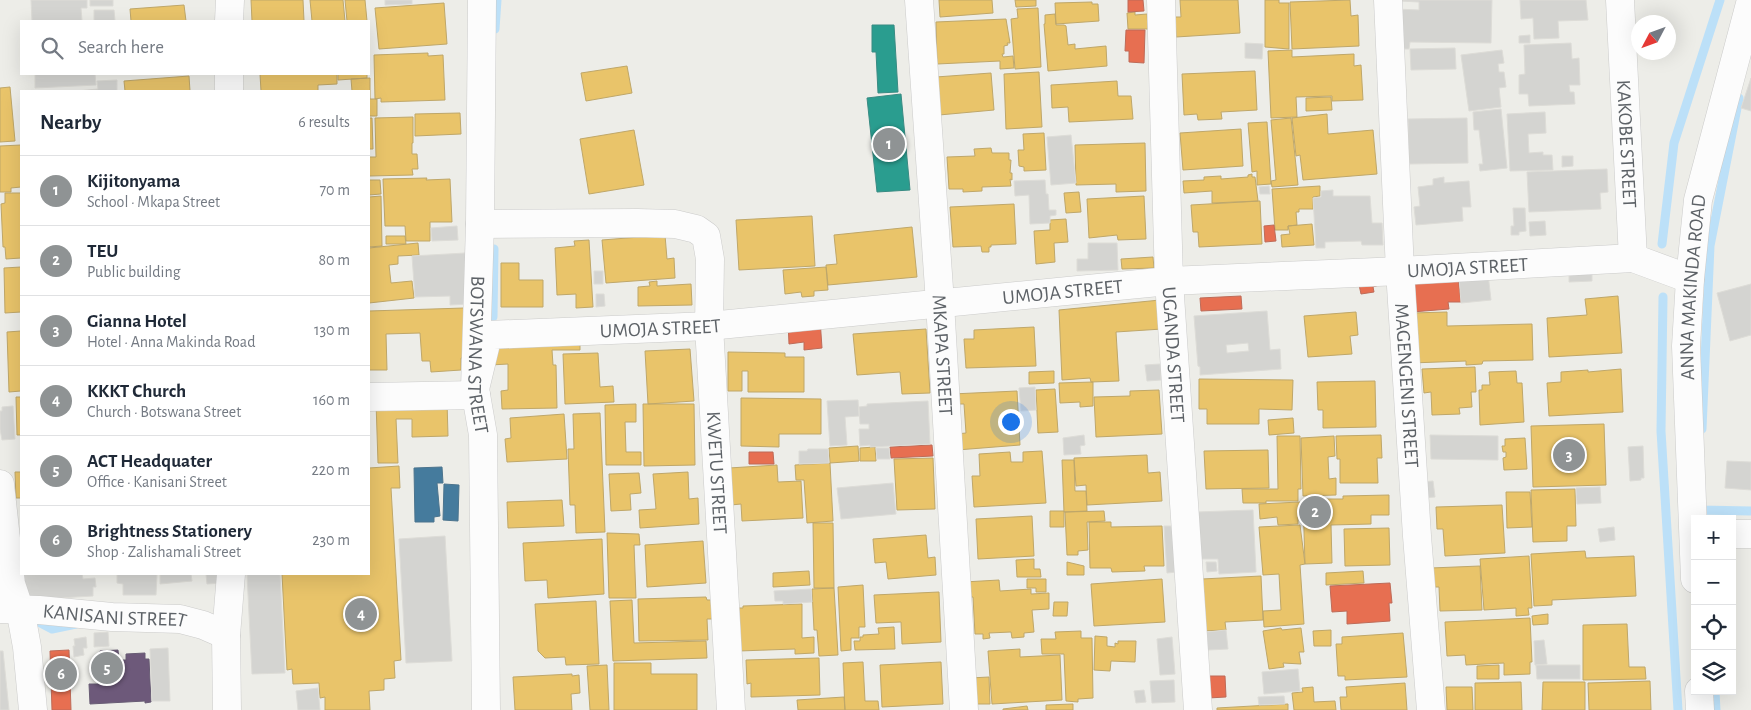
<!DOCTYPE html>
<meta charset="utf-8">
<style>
body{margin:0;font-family:"Alegreya Sans",sans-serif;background:#f6f6f7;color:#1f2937}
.controls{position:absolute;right:15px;bottom:15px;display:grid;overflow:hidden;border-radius:0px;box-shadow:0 5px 20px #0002}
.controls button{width:45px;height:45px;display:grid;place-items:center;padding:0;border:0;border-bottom:1px solid #e0e1e3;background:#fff;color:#1f2937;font:25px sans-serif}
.compass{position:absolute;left:1631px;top:15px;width:45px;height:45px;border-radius:50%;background:#fff;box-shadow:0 5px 20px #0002;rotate:229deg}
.you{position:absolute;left:1010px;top:421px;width:18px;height:18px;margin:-12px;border:4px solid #fff;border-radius:50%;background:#1a73e8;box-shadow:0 0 0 8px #1a73e833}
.badge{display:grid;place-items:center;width:32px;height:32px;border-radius:50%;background:#8f9394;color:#fff;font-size:16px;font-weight:700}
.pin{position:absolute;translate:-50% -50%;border:2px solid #fff;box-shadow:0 1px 5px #0006}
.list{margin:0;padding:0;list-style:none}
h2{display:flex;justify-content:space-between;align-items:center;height:65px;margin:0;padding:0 20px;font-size:21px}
h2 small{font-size:16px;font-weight:400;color:#747a83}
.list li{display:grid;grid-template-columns:32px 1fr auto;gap:15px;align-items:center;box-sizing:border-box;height:70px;padding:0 20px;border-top:1px solid #e0e1e3}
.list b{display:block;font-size:19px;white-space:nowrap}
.list p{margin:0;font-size:16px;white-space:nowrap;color:#747a83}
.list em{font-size:16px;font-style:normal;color:#747a83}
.icon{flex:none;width:28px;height:28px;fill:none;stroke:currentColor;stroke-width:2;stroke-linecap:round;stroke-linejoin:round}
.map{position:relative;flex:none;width:1751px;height:710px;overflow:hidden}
.search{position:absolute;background:#fff;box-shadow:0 5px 20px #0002;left:20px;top:20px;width:350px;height:55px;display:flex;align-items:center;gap:12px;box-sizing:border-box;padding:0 18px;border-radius:0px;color:#747a83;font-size:19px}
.panel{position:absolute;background:#fff;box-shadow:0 5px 20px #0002;left:20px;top:90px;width:350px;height:485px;border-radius:0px}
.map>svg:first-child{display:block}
.homes{fill:#e9c46a;stroke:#bfa769}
.shops{fill:#e76f51;stroke:#be6b58}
.offices{fill:#6d597a;stroke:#685c74}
.schools{fill:#2a9d8f;stroke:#398b83}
.public{fill:#457b9d;stroke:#4c748d}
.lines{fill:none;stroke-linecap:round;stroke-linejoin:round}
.stream{stroke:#bce0f8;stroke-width:9}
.building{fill:#d4d4d1;stroke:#dddcd7;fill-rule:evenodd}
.minor-casing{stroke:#cbcbca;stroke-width:29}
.minor{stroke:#fcfcfc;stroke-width:28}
.labels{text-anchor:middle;stroke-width:5;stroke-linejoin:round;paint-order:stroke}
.street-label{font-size:20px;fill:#5d6267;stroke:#fff}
</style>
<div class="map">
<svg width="1751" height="710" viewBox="0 0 1751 710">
<rect width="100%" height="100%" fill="#edede8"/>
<path class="homes" d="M251,0H303L304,21H252Z
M310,0H343L345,21H312Z
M345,0H365L367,21H347Z
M939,0H992L993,13L940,17Z
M1015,0H1036V6L1016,7Z
M1180,0H1238L1240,33L1176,37L1175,17H1181Z
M1265,0H1279V3H1289V49L1265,47Z
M1350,0L1351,16L1358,15L1359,46L1292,49L1290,2Z
M1092,2V4H1098L1099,21L1056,24L1055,3Z
M444,3L447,44L379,49L375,8Z
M184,5L186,21H131L130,9Z
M1038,8L1041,67L1015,69L1011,19L1018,18L1017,9Z
M1135,12V15L1147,14L1148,29H1128L1127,13Z
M1055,14L1056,25H1064L1066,26L1068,45L1075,44V49L1106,46L1107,66L1048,71L1044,24H1045V15Z
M1006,19L1010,43H1007L1008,45L1004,46V54H1002L1003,57L1013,56L1014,68L1000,69V61L937,64L936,22Z
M1292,50V57L1354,54V66L1361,65L1363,100L1332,101V96L1296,97L1297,117L1271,118L1268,51Z
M428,53V56L443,55L445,100L381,102V98L375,99L374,55Z
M627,66L632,93L586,101L581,73Z
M1255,71L1257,110L1221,112L1222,119L1198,120L1197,114L1184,115L1182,74Z
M1039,72L1042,127L1006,129L1004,74Z
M991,73L994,110L939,115L936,77Z
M260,74H337V84L318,85V91H261Z
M338,74H367V78L338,80Z
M189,76L190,91H125L124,81Z
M370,78V99H377V116H369V91H352L351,79Z
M1117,81L1118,96H1131L1133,119L1069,122L1068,107L1052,108L1051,85Z
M10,87L15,141L0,142V88Z
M1331,97L1332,110L1306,111V98Z
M460,113L461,134L415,136V114Z
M1327,114L1328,134L1373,130L1377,174L1303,180L1300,155L1296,156L1292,118Z
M413,117V143H412V154H417L418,169H412L413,175L369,176V157H376L375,118Z
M369,118H372L373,149H369Z
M1291,118L1298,185L1272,187L1271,181L1276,180L1271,120Z
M1267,122L1271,184L1257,185V171L1252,172L1248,123Z
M1241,129L1243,166L1183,170L1180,133Z
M634,130L644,185L589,194L580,139Z
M1044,133L1046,170L1024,171V167L1019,166L1018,150H1024L1023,134Z
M1145,143L1146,191L1116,192V184L1076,185L1075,145Z
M21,145V187L11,188V192H0V146Z
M991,148L992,153H1009V160H1011L1010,173H1012V180L1010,179L1011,186L982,187V191L963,192V189H949L947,157L975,156L974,149Z
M1252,174V177H1255L1258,201L1212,203V191L1184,193L1183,181L1204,180V177L1221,176V179L1248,177V175Z
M427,178L426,180L450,179L452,222H430V241H406L405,226H385L383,179Z
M369,180H380L381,194L369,195Z
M1320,186V196L1313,197V209H1299V212H1296L1297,225L1288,226V230H1275L1272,189Z
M1079,192L1081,212L1066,213L1064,193Z
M5,193H21V258L6,259L5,247H3L1,204L5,203Z
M381,196L382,246L369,247V197Z
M1144,196L1146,239L1118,240L1117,235L1089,238L1087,199Z
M1260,201L1262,244L1199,247L1198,232H1193L1191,205Z
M1014,204L1016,244L991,245V247H989V252H982L981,246L953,247L950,207Z
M812,216L815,266L739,270L736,220Z
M1066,219L1068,242L1054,243L1055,262L1036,264L1034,231L1050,230V220Z
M1312,224L1314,245L1282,247L1281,235L1290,234L1288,226Z
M912,227L917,277L828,285L826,265L837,264L834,235Z
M665,235L667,259L674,258L675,278L606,283L602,240Z
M386,236H405L406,244H386Z
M589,240L593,307L576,308V294L557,295L555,248L575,246L574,241Z
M418,243L419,255L398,256V264L389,265L391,283L412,281L414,298L369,303V248Z
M1153,257L1154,268L1122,269L1121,259Z
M501,263H519V280H543V307H501Z
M21,267V312L5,313L4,268Z
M826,267L828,290L814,291V296L802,297L801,292L785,294L783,270Z
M657,281V286L691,284L692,305L638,306V287L650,286L649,282Z
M1618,296L1622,353L1549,357L1547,318L1587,315L1585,299Z
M1160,300L1162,329L1116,332L1119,381L1091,382L1090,378L1062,380L1059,310Z
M464,308L466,358H461V370L431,372L430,361H422L420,333L386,334L387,370H369V311Z
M1356,312L1358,335L1350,336L1352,354L1308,357L1304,316Z
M1447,312V326L1532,324L1533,360L1483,361L1482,364L1466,365V361L1411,363L1412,313Z
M1034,327L1036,366L966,368L964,339H974V330Z
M926,329L930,393L902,394L900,372L857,375L853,334Z
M21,331V391L9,392L7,332Z
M580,337V350H552L553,365H556L557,408L502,409L501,391L508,390V364L490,365L489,338Z
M690,349L694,401L648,404L645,351Z
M728,352L785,353V357H804V392H748V371H742V391H728Z
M598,353L600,387L613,386L614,402L565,404L563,354Z
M1475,367L1476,392H1471L1472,407L1459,408L1460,414L1432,415L1431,392L1424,393L1422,369Z
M1621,369L1623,412L1549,416L1547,383L1561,382V372L1588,370V372Z
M1054,371V383L1029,384V372Z
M1516,371L1517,383H1522L1524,422L1480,425L1479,390H1482V385H1490L1489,372Z
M1199,379L1293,380L1292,410L1259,409V424H1207V409H1199Z
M1375,381L1376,427L1323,428V410H1318L1317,382Z
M1093,382V406L1080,407V402L1060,403L1059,383Z
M1055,389L1058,432L1038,433L1036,390Z
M1159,390L1162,434L1096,437L1094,397L1130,396V391Z
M1017,391L1020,445L957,450L956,434L966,433L964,404H953L952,394Z
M16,397H21V435H17Z
M741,398L821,399V434H779V447L741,446Z
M447,401L448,436L412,437V419H396L398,463H378L376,402Z
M636,404V422H625L626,452H641V465H606L605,405Z
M643,404H694L695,465L644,466Z
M600,413L605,532L576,533L575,505H570L568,449H574L573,414Z
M564,414L567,459L507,462L505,439L511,438L510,418Z
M1293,418L1294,433L1269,435L1268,420Z
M1604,424L1606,485L1533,487L1531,426Z
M1381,435L1382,458H1377L1378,483H1340V459H1337L1336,436Z
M1277,436H1300L1301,489H1298V501H1266V503H1243L1242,489H1278Z
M1334,436L1335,456L1328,457L1329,479L1336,478V495L1303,496L1301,438Z
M1525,438L1527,469L1504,470L1503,458L1506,457V452H1503L1502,446H1505V439Z
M858,446L859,461L830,463L829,448Z
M875,447L876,461H860V448Z
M1268,450L1269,488L1206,489L1204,451Z
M1042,451L1046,503L974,507L972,476H980L979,454L1010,452L1011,462H1023V452Z
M1147,455L1148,473L1160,472L1162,501L1087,505L1086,485L1076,486L1074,458Z
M933,458L935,509L897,510L894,459Z
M1062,460H1074L1075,491H1086L1087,511L1064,512Z
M830,463L833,521L807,523L804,480H796L795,465Z
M777,465L778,482L801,481L803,518L742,521L741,504L731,505L729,468Z
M399,466L400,488H391L401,660L394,661L395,678L384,679V690L369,691L370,710H325V697L320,698L319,683L293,684L292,669L287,670L282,574H369V468Z
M15,472H21V498H16Z
M688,472L689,499L698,498L699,524L640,528L639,510L656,509L653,474Z
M639,473L641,493L630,494L631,510L611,511L609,474Z
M1575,489L1576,526H1567V541L1533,542L1531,490Z
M1506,492H1530L1532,527L1507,528Z
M1389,495V515H1371V524L1331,525L1332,563L1305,564L1303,499H1343V496Z
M562,500L564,526L508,528L507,502Z
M1300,502L1301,510H1300V514L1298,515V524L1278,525L1277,517L1260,519L1259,504Z
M1502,505L1505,553L1445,556L1443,529H1437L1436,507Z
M1050,511H1064V527H1050Z
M1104,511L1105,521L1087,522L1088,550L1078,551V555H1067L1065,512Z
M1032,516L1034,556L978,559L976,519Z
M1089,522H1111V527L1162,526L1164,566H1144L1145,571L1112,572L1111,568H1090Z
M813,523H833L834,588H814Z
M1300,525L1305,564L1300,565L1304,624L1264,627L1263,611L1281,610L1279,574L1263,575L1259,527Z
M1389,528L1390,565L1345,566L1344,529Z
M607,533L639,534L640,545H634L636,598H609Z
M926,535L928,558L935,557L936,575L888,579L886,562L875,563L873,539Z
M602,539L604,594L548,598L547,580L525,581L523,543Z
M703,541L706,583L647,587L645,545Z
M1585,551L1586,558L1634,556L1636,596L1552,600V605L1534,606L1531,554Z
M1529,556L1532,608H1528L1529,615L1516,616V608L1484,610L1480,559Z
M1034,559V569H1040L1041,577H1017L1016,560Z
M1067,562L1084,566V575H1067Z
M1480,566L1482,610L1440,611L1439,587H1432L1431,568Z
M809,571L810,585L773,587V573Z
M1363,571L1364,583L1326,585V573Z
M1261,576L1263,620L1225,622L1226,630L1201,631L1202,579Z
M1027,579H1046V592H1036V588H1027Z
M1162,579L1165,622L1094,626L1091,584Z
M999,580L1000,591L1031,589V594L1049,593V609L1032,610L1034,632L1024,633V637L1012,638L1011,632L989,633L990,638L983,639V634H975L973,597H966L964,582Z
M863,585L865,627H859V638H851V650L841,651L838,587Z
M834,588L838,655L819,656L817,630H814L812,589Z
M939,592L941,642L902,644L901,622L876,623L874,595Z
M706,597L707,600H713V619H707L708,640L639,641L638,599Z
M632,600L634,643L706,641L707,658L613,661L610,601Z
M596,601L599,664L566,665L565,657L545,658L538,651L535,604Z
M1054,602H1068L1067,616H1053Z
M802,604V638L814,637V653L795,654V649L739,651L737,608H743V606Z
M1548,614V624L1533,625L1532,616Z
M1530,618L1532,662H1530V674L1504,675V663L1466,665L1465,655L1447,656L1445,622Z
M1627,624L1629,667H1645L1646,679L1583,680V625Z
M894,627L895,649L855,650L854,641H860V637H863V635L879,634L878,628Z
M1281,628L1282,630L1301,628L1304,652H1299L1301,664L1283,663L1284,667L1269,669L1263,631Z
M1331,630V646H1314L1313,631Z
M1081,631V638H1092L1093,698L1078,699V702L1066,701L1064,654H1042L1041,639H1056L1055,632Z
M1403,633L1407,677L1345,680V676H1338L1336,644H1342V637Z
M1095,636L1107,637V646L1115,647V643L1118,644V641H1136L1135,662L1111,661L1110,671L1094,670Z
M1020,649V657L1060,655L1062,700L992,704L988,651Z
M819,658L820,695L751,697V683L747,684L746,660Z
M863,662L865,701H878L879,710H845L843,663Z
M941,662L943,704L882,707L880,665Z
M614,663H651V674H697V710H614Z
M607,665L609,710H590L587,666Z
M1499,665V679H1477V666Z
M572,674V676L579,675L580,693L571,694L572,710H515L513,677Z
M989,677L990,704H971L970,678Z
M1650,681L1651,710H1589L1588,683Z
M1521,682L1522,710H1475V683Z
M1543,682H1585V710H1542Z
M1405,683L1407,710H1341L1340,697H1347L1346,687Z
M1313,687L1314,702L1335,701L1336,710H1294L1292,693L1303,692L1302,688Z
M1446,687H1472L1473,710H1447Z
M844,697L845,710H798L797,700Z
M1073,704V710H1046V705Z
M1288,704V710H1217V708Z
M1027,706L1028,710H1003V709Z"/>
<path class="shops" d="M1128,0H1143L1144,11L1128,12Z
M1126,30H1145L1144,63L1129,62V51H1125Z
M1274,225L1276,241L1265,242L1264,226Z
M1458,277L1461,302H1448L1449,309L1412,312L1410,282Z
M1358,280L1379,285L1373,287L1374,292L1361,294Z
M1241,296L1242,309L1201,311L1200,298Z
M820,319L822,348L804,350V342L789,344L788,321Z
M932,445L933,456L891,458L890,447Z
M749,452H773L774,464H749Z
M1390,583L1392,603H1389L1390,621L1347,624V611L1332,612L1330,586Z
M69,650L71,710H52L50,651Z
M1208,676H1225L1226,697L1208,698Z"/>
<path class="offices" d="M118,650L119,660H126V654L145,653V659H149L151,702L145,703V701L90,704L89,684H98L97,666H100V651Z"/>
<path class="schools" d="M872,25H894L898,92L878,93L876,52H872Z
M901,94L910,190L877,192L867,98Z"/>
<path class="public" d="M442,467L443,483H437L440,516L434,517V522H415L414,468Z
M444,484L459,485L458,521L443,520Z"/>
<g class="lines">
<path class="stream" d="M495,29L497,0
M1662,244L1674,143L1720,0
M1663,297L1661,431L1678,710
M493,317L494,249
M1702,429L1710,246L1739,98
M1699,507V510L1751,511
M33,619L52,629L76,624
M1715,691L1716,710"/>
</g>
<path class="building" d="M31,0H87V8H81L82,21H32Z
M90,0H113V6H90Z
M385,0H412V4L385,5Z
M1400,0H1492L1491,43L1410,42L1409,49H1395V9L1419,10V2L1400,1Z
M1520,0H1586L1588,20L1558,21L1559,38L1534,39L1533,18L1521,19Z
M94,10H114L115,21H94Z
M1530,35V43H1519V36Z
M1245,43L1263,44L1262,59L1245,58Z
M1571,43L1572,59L1579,58L1580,85H1569L1570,92H1574L1575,104L1529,106L1528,94H1519V75L1525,74L1524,45Z
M1455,48L1456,69L1411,70L1410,49Z
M1502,50L1504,63L1498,64L1499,72H1504L1506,87L1499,88L1501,107L1469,111L1461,55Z
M35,74H95L96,85L35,88Z
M1751,78V111L1741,108Z
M117,80V91H77L98,89L97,81Z
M1501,109L1507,168L1480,171L1479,164H1483L1479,130H1474L1473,112Z
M1545,112L1546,133L1528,134L1529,153L1543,152V155H1552L1553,170L1510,171L1507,114Z
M1467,118L1468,163L1409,164L1408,119Z
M1071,135L1076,183L1051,185L1047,137Z
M1562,156H1573V166L1562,167Z
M1607,169L1608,192L1600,193L1601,209L1529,212L1527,172Z
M1444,177V183L1469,181L1471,207H1462L1463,221L1416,225L1414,207L1420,206L1418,187L1433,185V179Z
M1045,180L1046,194H1048L1049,210H1056V215L1050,216V223L1030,224L1029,195L1015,196L1014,181Z
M1269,186L1270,194H1260L1259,187Z
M1333,190V196H1370L1372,223H1382L1383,245H1362L1361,241L1325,242V248H1316L1313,198L1321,197V191Z
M1513,208H1525L1526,231L1519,232V235H1511V226H1514Z
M1545,221L1546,235L1530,236L1529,222Z
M457,226L458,240L432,241L431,228Z
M1088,243H1117L1118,270L1077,271V259H1088Z
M465,253L469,304L450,305V296L415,297L412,256Z
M1592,269V281L1569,282V271Z
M594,271H603V284H594Z
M1488,274L1491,300L1461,303L1459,276Z
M1751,284V335L1730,341L1717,293Z
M596,294H604L605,306L596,307Z
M1267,311L1270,350L1280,349L1281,369L1200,375V367L1198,366L1194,316ZM1248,343L1249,351L1227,353L1226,345Z
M1160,364L1161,380L1147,381L1145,365Z
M1035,387L1036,410L1021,411L1019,388Z
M858,400L859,416L845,417L847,445L830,446L827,401Z
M928,401L930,444L870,447V445L860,446L859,429H869V424H860L859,407L867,406V404Z
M13,406L15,439L2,440L0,429V411H2V407Z
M1084,435L1085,445L1080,446L1081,454L1064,455L1063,438Z
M1430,435L1498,436V460L1431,459Z
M1643,446L1644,478H1641V480L1630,481L1628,447Z
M876,448H889L890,459H877Z
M808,449H828L829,463L799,464V451H807Z
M1727,461L1751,462V490L1725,488Z
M1433,481L1435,497L1422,498L1421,482Z
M893,483L896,514L841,519L837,488Z
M1600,487L1601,503L1577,504L1576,488Z
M1253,510L1256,572L1219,574L1218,559H1199L1197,512Z
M1164,526H1174L1177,572L1167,573Z
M1614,527L1615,540L1600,542L1598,529Z
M445,536L452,661L406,663L399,539Z
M1206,562H1216L1217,571L1207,572Z
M21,574H82L83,579L95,578L96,587H93V596L24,600Z
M117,574H157L156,595H123V584L117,583Z
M160,574H191L192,581L160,584Z
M206,574H223V583L207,584Z
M247,574H280L285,673L252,674Z
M811,589L812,602L783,604V601H775L774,591Z
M1226,630L1228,649L1208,650L1207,632Z
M108,632L109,646L94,647V633Z
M86,637L87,648H83L84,655L74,657L73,646H75L74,639Z
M1172,637L1175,674L1160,675L1157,639Z
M1544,640L1547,664L1535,665L1534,641Z
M168,648L170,701H152L150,649Z
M0,651H3L9,710H0Z
M1536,665H1580V679H1537Z
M1298,669L1300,691L1264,694L1262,672Z
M1174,680L1175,702L1152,703L1150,681Z
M318,688L320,710H298L296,691Z
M1144,690L1146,702L1136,703L1134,691Z
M1284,696L1285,704L1259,705L1258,697Z"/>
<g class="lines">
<g class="minor-casing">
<g id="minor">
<path id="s1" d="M482,0L480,224L475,389L483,435L486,710"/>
<path id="s2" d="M919,0L940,303L964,710"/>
<path id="s3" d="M1161,0L1169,281L1198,710"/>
<path id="s4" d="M1388,0L1400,271L1417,536L1431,710"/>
<path id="s5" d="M1620,0L1633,258"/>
<path d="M229,21L230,0"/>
<path d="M229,74V91"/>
<path id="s6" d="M480,224L637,223L675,224L696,229L706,236L710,259L709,326L731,710"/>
<path id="s7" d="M475,389L488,335L709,326L1169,281L1400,271L1633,258L1690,279"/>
<path d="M369,397L476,395"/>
<path d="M0,484L11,584L21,614L27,647L33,710"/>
<path d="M1732,534H1751"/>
<path id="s8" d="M1695,579L1686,346L1690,279L1698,200L1751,0"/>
<path id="s9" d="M1,609L39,610L112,617L180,619L203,625L226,635"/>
<path d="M1699,691L1700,710"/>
<path d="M227,710L226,635L231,574"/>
</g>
</g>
<use href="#minor" class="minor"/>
</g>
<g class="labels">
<g class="street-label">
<text dy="7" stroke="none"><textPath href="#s5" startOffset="144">KAKOBE STREET</textPath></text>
<text dy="7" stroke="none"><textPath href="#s7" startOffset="1038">UMOJA STREET</textPath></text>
<text dy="7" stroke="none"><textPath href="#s8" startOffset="292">ANNA MAKINDA ROAD</textPath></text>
<text dy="7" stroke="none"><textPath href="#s7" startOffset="632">UMOJA STREET</textPath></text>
<text dy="7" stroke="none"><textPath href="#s7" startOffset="228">UMOJA STREET</textPath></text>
<text dy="7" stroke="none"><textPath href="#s1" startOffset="355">BOTSWANA STREET</textPath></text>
<text dy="7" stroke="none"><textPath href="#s2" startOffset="356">MKAPA STREET</textPath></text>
<text dy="7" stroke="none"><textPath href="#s3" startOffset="355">UGANDA STREET</textPath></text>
<text dy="7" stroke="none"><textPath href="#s4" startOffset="386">MAGENGENI STREET</textPath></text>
<text dy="7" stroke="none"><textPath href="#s6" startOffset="466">KWETU STREET</textPath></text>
<text dy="7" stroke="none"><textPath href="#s9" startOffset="114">KANISANI STREET</textPath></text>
</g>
</g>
</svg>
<div class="controls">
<button>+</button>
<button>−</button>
<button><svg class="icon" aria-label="locate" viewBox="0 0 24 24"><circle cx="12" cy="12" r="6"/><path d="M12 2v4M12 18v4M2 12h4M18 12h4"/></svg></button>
<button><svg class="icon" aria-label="layers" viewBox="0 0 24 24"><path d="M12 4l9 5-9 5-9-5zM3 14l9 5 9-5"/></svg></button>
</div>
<svg class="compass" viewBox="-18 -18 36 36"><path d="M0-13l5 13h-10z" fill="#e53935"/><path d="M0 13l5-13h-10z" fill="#747a83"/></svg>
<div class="you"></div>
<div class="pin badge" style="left:889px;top:144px">1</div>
<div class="pin badge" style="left:1315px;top:512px">2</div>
<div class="pin badge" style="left:1569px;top:455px">3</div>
<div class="pin badge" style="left:361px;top:614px">4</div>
<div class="pin badge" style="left:107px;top:668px">5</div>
<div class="pin badge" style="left:61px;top:674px">6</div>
<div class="search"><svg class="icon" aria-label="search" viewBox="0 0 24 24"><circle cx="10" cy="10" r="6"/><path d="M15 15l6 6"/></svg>Search here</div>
<section class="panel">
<h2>Nearby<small>6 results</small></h2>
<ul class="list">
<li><span class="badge">1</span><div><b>Kijitonyama</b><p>School · Mkapa Street</p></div><em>70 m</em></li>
<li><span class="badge">2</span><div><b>TEU</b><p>Public building</p></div><em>80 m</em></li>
<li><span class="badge">3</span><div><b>Gianna Hotel</b><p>Hotel · Anna Makinda Road</p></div><em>130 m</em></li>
<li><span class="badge">4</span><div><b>KKKT Church</b><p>Church · Botswana Street</p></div><em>160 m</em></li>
<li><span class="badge">5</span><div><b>ACT Headquater</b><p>Office · Kanisani Street</p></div><em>220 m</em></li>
<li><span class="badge">6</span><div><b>Brightness Stationery</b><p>Shop · Zalishamali Street</p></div><em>230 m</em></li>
</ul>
</section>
</div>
